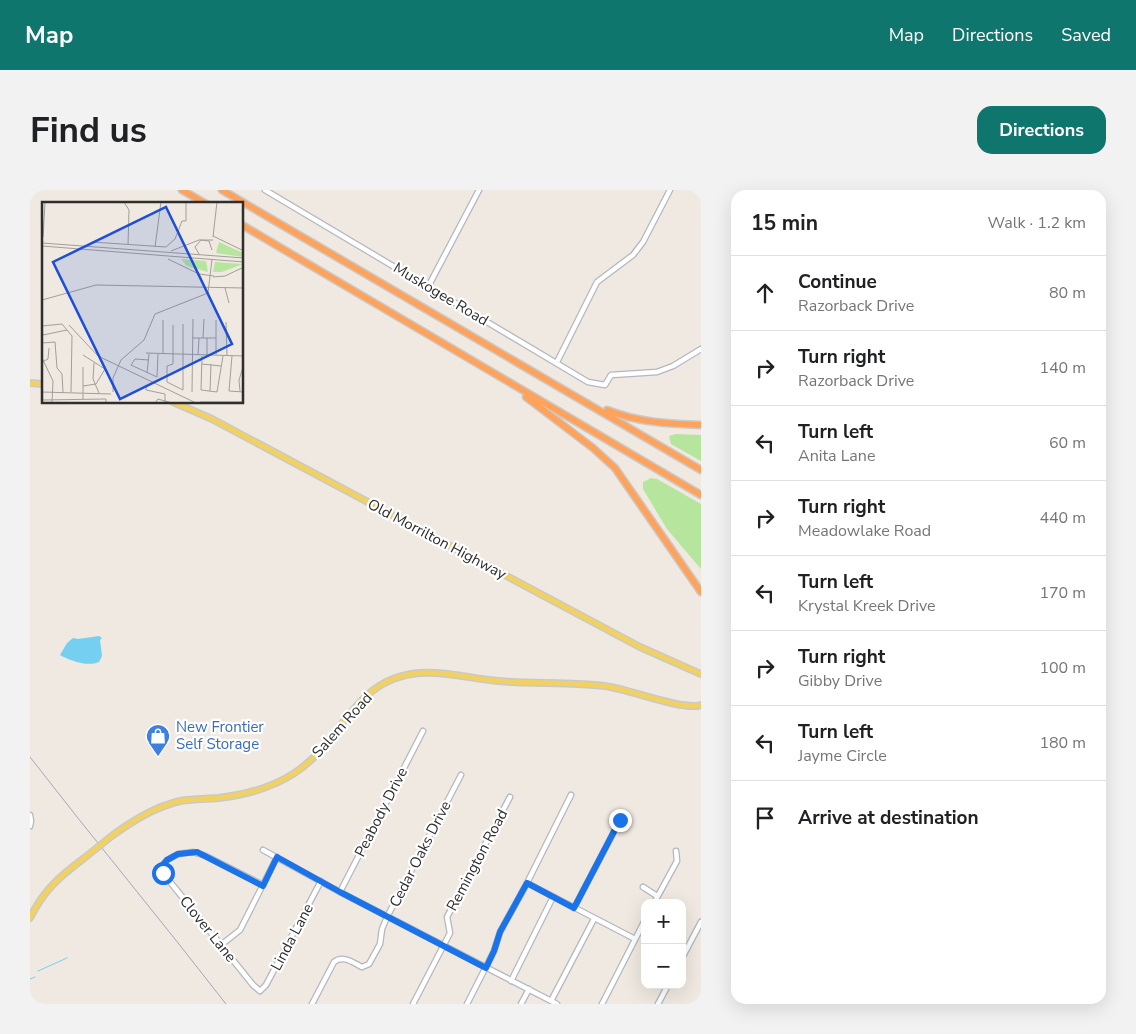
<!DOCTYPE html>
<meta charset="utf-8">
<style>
body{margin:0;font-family:"Nunito Sans",sans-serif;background:#f2f2f2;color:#202124}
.controls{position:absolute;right:15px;bottom:15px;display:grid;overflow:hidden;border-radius:10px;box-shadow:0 5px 20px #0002}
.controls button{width:45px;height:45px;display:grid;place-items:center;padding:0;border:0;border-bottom:1px solid #e0e0e0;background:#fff;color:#202124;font:25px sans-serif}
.stop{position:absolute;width:15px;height:15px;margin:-11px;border:4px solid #1a73e8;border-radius:50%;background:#fff}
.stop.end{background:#1a73e8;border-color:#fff;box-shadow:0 1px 5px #0008}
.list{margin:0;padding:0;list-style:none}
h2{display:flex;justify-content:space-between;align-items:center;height:65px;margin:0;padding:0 20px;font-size:21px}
h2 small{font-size:16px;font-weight:400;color:#757577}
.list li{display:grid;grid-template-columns:32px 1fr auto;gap:15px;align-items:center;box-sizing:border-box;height:75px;padding:0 20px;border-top:1px solid #e0e0e0}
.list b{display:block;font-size:19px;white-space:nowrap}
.list p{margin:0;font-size:16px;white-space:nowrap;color:#757577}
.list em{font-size:16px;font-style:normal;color:#757577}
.icon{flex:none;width:28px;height:28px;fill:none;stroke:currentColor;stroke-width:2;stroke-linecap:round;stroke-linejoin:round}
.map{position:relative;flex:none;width:671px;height:814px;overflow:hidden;border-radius:15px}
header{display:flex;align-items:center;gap:30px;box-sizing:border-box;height:70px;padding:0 25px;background:#0f766e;color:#fff}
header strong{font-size:24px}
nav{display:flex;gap:28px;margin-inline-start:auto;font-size:18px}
.intro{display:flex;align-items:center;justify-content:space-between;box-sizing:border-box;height:120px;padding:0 30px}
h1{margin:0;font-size:35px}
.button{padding:12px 22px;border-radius:15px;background:#0f766e;color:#fff;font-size:18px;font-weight:700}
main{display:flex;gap:30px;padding:0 30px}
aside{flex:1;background:#fff;border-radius:15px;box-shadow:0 5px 20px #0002}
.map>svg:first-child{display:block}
.green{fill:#b6e59e}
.water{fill:#75cff0}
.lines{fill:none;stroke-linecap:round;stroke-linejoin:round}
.stream{stroke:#75cff0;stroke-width:1}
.minor-casing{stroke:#b4b7c1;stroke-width:7}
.major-casing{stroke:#c9c9c9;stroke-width:8}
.highway-casing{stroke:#c9c9c9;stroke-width:9}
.minor{stroke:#fff;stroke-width:4.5}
.major{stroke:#f2d163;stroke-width:5}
.highway{stroke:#ffa35c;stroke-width:6}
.rail{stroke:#a3a6b8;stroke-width:1}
.major-bridge-casing{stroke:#c9c9c9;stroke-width:8;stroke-linecap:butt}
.major-bridge{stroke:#f2d163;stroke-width:5}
.route{stroke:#1a73e8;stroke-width:6}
.labels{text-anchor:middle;stroke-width:4.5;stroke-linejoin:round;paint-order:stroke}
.street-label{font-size:15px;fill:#2e2e2e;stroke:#fff}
.shop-label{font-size:15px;fill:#366cbe;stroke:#fff;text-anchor:start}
.inset-road{fill:none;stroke:#a29e99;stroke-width:1}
.view{fill:#1d4ed8;fill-opacity:0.15;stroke:#1d4ed8;stroke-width:2.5}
.inset-edge{fill:none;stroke:#2e2e2e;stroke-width:2.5}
</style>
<header>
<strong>Map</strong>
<nav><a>Map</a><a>Directions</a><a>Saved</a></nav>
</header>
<div class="intro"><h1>Find us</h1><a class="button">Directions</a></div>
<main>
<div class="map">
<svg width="671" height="814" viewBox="0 0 671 814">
<rect width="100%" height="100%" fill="#efe9e1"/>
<path class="green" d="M646,244L671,245V271L641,254L639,246Z
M621,288L627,289L671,314V379L637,339L613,299V292Z"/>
<path class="water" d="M69,446L72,448L70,450L72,466L69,472C57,477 41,471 30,465L37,453L43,448L48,449Z"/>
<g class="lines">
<path class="stream" d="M8,781L37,768
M0,789L5,787"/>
<g class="minor-casing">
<path id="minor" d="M235,0L558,192L575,195L581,185L627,182L643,176L671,159
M398,97L449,0
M527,172L567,92L603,65L613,52L640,0
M0,625L1,631L0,636
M233,660L310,702L527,814
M497,693L605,749
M233,695L176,666L163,662L148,664L137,670L132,676L133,683L223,795L230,801L236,795L291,691
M613,697L627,706
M310,702L393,541
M624,713L647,671L646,661
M544,718L590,630
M191,755L210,740L247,667
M652,768L671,732
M481,791L523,707
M521,811L564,729
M282,814L304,772C313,765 322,772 332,777L339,774L350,754L352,739L357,727L431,585
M383,814L420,743L417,727L480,607
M437,814L464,761L470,742L497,693L541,605
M491,814L499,799
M572,814L615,730
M628,814L638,795"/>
</g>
<g class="major-casing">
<path id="major" d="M0,193L14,194
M143,212L182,229L610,457L671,484
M83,645C104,630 125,617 150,611C163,609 176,609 188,608C214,605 241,598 263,584C314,552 322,488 390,483C416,481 443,489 469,491C504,494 540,492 575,496C599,499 652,521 671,515
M0,728C14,700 29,687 53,669"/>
</g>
<g class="highway-casing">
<path id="highway" d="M152,0L176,14
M192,0L671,280
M212,35L671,305
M496,207L563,258L585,278L671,402
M577,220C607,232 638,234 671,235"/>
</g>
<use href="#minor" class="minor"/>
<use href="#major" class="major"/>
<use href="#highway" class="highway"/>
<path class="rail" d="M0,567C64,650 132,731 196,814"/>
<g class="major-bridge-casing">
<path id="major-bridge" d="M53,669L83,645"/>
</g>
<use href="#major-bridge" class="major-bridge"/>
</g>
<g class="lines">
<path class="route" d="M133,683L132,676L137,670L148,664L167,662L233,696L247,667L310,702L456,778L464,761L470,742L497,693L544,718L590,630"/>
</g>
<defs>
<g id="shop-pin" transform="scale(1.25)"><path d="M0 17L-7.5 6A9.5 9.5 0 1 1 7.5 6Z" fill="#3f7fe0" stroke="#fff"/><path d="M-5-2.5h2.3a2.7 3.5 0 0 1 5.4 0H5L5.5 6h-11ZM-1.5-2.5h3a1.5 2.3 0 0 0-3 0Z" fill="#fff"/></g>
</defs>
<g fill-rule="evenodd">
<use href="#shop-pin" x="128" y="546"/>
</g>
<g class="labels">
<g class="street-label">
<text transform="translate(411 104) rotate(31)" y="5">Muskogee Road</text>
<text transform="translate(407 349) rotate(28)" y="5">Old Morrilton Highway</text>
<text transform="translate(312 535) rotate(-48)" y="5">Salem Road</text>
<text transform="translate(351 622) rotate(-63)" y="5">Peabody Drive</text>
<text transform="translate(390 664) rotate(-63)" y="5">Cedar Oaks Drive</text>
<text transform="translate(447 670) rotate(-62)" y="5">Remington Road</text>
<text transform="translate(178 739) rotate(51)" y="5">Clover Lane</text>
<text transform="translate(262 747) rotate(-62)" y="5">Linda Lane</text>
</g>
<g class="shop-label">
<text x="146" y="542">New Frontier<tspan x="146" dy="17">Self Storage</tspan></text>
</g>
</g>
<g transform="translate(12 12)">
<rect width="201" height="201" fill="#efe9e1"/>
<path d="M177,40L201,51V55L174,51ZM139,57L164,59L166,70L145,64ZM173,60L201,62L180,70H171Z" fill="#b6e59e"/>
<path class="inset-road" d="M82,0L87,8L86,43M171,34L202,49M1,35L3,1M171,35L175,0M50,40L124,45L133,37L140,19H144V0M0,41L202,56M0,44L202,60M113,45L119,0M129,49L157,38H171M157,52L153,45L159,38L167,39L170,48M126,57L157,72L172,74M171,75L183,74L202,65M183,86L187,101M0,98L54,83L202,86M184,120L185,154M27,123L56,154L154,201M131,123V162L125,164V180L141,188V122M0,124L20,122L30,134L29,190M1,133L25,128M151,136H174M161,136L162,117M0,141L13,140L15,166L20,172L21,190M104,151L202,154M121,152V118M156,153L157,136M165,153V136M174,153V118M160,154L159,188L175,190L181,154M190,154L187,189L202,190M0,156L11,179L10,201M107,158L93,157L89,163L115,175L116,152M0,160L6,157L7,146M52,161L51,177L57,191M160,162L179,164M105,171L107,152M41,184L54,182L63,167L41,153M104,184V188L123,192V201M168,189L169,162M198,189L197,178L201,165M0,190L69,192M71,190V176L79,158L102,138L113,112L166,91L170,57M150,190L151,117M41,197V165M0,198L64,197V201M158,200H202M113,201L116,197L130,201"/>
<path class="view" d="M124,5L190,142L78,197L11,60Z"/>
<rect width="201" height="201" class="inset-edge"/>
</g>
</svg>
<div class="controls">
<button>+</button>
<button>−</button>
</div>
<div class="stop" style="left:133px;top:683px"></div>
<div class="stop end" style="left:590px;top:630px"></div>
</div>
<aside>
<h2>15 min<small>Walk · 1.2 km</small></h2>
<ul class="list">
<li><svg class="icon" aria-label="ahead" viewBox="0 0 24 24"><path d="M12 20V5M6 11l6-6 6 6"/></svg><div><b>Continue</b><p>Razorback Drive</p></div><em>80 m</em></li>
<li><svg class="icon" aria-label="right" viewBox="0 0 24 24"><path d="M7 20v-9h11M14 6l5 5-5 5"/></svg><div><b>Turn right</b><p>Razorback Drive</p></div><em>140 m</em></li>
<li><svg class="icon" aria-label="left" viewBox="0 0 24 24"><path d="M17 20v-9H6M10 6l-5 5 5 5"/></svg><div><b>Turn left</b><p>Anita Lane</p></div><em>60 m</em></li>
<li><svg class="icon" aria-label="right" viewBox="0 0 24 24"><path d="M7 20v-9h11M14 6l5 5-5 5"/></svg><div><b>Turn right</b><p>Meadowlake Road</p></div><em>440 m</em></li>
<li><svg class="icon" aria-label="left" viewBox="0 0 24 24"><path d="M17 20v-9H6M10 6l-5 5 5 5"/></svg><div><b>Turn left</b><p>Krystal Kreek Drive</p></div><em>170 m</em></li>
<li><svg class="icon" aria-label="right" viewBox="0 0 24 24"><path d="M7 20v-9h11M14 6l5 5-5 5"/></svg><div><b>Turn right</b><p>Gibby Drive</p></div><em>100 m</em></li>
<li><svg class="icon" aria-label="left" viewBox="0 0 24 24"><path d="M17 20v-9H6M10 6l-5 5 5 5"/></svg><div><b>Turn left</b><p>Jayme Circle</p></div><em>180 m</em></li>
<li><svg class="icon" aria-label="arrive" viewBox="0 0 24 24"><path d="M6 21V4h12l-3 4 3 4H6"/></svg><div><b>Arrive at destination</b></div></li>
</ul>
</aside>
</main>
